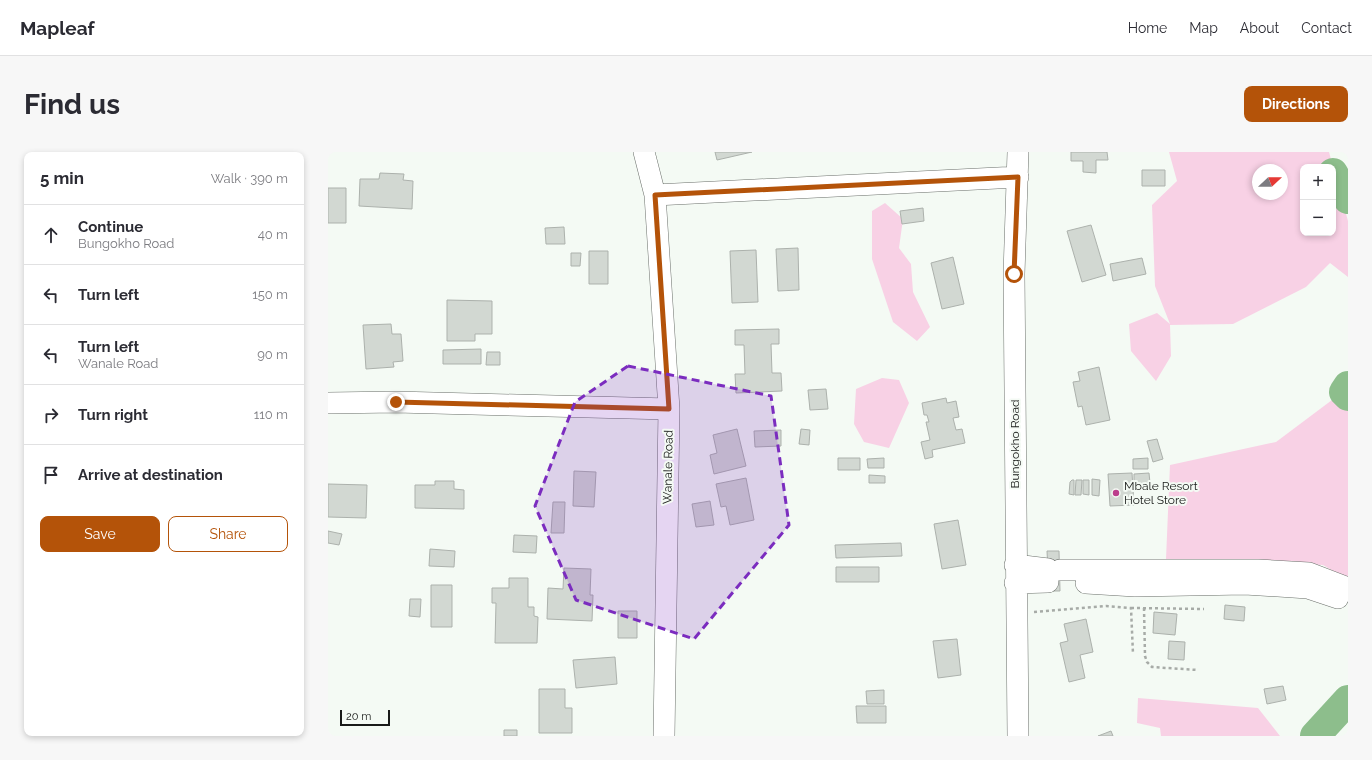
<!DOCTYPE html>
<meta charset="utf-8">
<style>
body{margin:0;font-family:Raleway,sans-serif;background:#f7f7f7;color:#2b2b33}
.controls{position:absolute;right:12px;top:12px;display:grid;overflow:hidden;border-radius:8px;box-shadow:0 2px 6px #0003}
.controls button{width:36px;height:36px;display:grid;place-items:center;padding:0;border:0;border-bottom:1px solid #e1e1e2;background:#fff;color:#2b2b33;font:20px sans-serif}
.compass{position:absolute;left:924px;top:12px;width:36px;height:36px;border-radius:50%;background:#fff;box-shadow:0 2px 6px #0003;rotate:68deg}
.scale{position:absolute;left:12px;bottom:10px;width:50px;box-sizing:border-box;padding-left:4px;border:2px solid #181a18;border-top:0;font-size:11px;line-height:14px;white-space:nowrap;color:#181a18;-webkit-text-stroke:3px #f4faf4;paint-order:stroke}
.stop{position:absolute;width:12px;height:12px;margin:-9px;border:3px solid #b45309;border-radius:50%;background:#fff}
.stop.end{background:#b45309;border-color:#fff;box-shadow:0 1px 4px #0008}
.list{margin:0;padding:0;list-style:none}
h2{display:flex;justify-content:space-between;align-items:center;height:52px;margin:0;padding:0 16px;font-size:17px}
h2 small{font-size:13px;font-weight:400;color:#7c7c81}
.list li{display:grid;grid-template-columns:26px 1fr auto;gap:12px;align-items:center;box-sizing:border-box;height:60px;padding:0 16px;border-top:1px solid #e1e1e2}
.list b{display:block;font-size:15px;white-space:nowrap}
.list p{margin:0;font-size:13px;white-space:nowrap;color:#7c7c81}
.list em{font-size:13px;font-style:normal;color:#7c7c81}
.actions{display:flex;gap:8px;padding:12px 16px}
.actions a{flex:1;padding:9px 0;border:1px solid #b45309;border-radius:8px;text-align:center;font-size:14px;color:#b45309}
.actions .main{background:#b45309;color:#fff}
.icon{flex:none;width:22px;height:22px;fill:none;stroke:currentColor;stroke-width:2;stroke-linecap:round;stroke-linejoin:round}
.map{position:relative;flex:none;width:1020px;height:584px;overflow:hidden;border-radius:8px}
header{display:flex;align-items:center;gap:24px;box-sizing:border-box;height:56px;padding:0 20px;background:#fff;border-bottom:1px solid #e1e1e2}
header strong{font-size:19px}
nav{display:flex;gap:22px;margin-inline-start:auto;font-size:14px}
.intro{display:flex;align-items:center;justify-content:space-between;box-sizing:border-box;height:96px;padding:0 24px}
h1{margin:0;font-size:28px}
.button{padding:10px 18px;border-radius:8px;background:#b45309;color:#fff;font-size:14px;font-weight:700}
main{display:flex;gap:24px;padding:0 24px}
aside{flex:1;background:#fff;border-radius:8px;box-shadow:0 2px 6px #0003}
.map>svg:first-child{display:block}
.green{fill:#f8d1e5;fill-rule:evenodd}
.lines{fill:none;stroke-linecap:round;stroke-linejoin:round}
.river{stroke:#8dbe8c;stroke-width:30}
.building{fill:#d2d8d2;stroke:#acb1ac}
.minor-casing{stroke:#6b706b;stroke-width:22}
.path{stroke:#a7aba7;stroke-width:2.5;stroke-dasharray:3 3;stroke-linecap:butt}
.minor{stroke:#fff;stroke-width:21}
.route{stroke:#b45309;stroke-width:5}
.marked{fill:#7b2cbf;fill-opacity:0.2;stroke:#7b2cbf;stroke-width:3;stroke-dasharray:8 5;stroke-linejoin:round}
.poi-dot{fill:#bc3e8c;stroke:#f4faf4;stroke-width:1.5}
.labels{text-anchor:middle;stroke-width:4;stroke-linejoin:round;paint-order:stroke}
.street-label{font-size:12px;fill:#181a18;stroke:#f4faf4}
.poi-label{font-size:12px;fill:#181a18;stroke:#f4faf4;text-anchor:start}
</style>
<header>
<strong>Mapleaf</strong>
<nav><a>Home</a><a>Map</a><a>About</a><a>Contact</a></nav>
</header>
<div class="intro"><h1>Find us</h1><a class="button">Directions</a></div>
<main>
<aside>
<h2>5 min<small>Walk · 390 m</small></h2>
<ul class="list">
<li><svg class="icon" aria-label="ahead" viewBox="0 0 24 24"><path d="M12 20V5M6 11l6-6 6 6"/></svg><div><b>Continue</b><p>Bungokho Road</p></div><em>40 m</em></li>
<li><svg class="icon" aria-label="left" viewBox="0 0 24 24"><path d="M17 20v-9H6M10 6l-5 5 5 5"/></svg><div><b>Turn left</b></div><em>150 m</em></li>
<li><svg class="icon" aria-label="left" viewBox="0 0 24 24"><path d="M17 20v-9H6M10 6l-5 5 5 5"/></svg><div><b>Turn left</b><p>Wanale Road</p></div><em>90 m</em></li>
<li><svg class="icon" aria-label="right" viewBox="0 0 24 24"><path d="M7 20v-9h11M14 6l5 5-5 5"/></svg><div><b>Turn right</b></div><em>110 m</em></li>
<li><svg class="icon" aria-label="arrive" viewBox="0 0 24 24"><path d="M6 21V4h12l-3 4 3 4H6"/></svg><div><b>Arrive at destination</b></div></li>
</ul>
<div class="actions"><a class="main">Save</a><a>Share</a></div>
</aside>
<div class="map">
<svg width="1020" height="584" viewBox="0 0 1020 584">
<rect width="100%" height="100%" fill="#f4faf4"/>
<path class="green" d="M841,0H1001L1020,69V125L1002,111L978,135L905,172L842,173L843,204L828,229L803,199L801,172L829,161L842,172L827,134L824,53L849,29ZM975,15H1005V81H975ZM930,18H954V42H930Z
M557,51L575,67L571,96L583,112L585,140L602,175L589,189L565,170L544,107V59Z
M554,226L571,228L581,251L561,296L536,290L526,272L528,237Z
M1020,236V428L995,413L920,409L838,407L842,313L948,290Z
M810,546L930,556L952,584H833L832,576L809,571Z"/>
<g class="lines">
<path class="river" d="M1005,21L1020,47
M1020,234L1016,240L1020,244
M987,584L1020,548"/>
</g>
<path class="building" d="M387,0H424L389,8Z
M743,0H779L780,8H768V21L755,20V9H743Z
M814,18H837V34H814Z
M52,21L76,22L75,28L85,29L84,57L31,54L32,27H51Z
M0,36H18V71H0Z
M595,56L596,69L574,72L572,59Z
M763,73L778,123L754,130L739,79Z
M236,75L237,92H218L217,76Z
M470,96L471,138L450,139L448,97Z
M428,98L430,150L404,151L402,99Z
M261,99H280V132H261Z
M243,101H253L252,114H243Z
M625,105L636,152L614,157L603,111Z
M814,106L818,122L785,129L782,112Z
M119,148L164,149V182H147V189H119Z
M63,172L64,182H73L75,209L65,210L66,215L38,217L35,173Z
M451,177V192H443L444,221H453L454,239L408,241L407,222H417L416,193H407V178Z
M153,197V212H115V198Z
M159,200H172V213H158Z
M771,215L782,268L758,273L754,254L750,255L745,230L752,229L750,220Z
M498,237L500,257L482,258L480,238Z
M618,246L619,251L628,249L631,265L625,266L628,278L634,277L637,291L604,298L605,305L597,307L593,290L602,288L598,270H601L599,263H596L594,251Z
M409,277L418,314L386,322L382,303L389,301L385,283Z
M473,277L482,278L481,293L471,292Z
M453,278V294L427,295L426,279Z
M829,287L835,307L825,310L819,289Z
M510,306H532V318H510Z
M556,306V316H540L539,307Z
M820,306V317H805V307Z
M246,319L268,320L266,355L245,354Z
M804,321L806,353L782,354L780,322Z
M821,321L822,331L806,332V322Z
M541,323L557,324V331H541Z
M418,326L426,368L402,373L398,354L393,355L388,332Z
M764,327L772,328L771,344L764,343Z
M744,328H746V343L741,342L742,330Z
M748,328H754L753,343H747Z
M755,328H761V343L755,342Z
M107,329H126V337L136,338V357L87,356V333H107Z
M0,332L39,333L38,366L0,365Z
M382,349L386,373L368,375L364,352Z
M225,350H237L236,381H223Z
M630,368L638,413L614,417L606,372Z
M0,379L14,382L11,393L0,391Z
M186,383L209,384L208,401L185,400Z
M573,391L574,404L508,406L507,393Z
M102,397L127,399L126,415L101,414Z
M719,399H731L732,439H721Z
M508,415H551V430H508Z
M236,416L263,417L262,443H265L264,469L219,467L220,436L235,437Z
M181,426H200V455H206V464L210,465L209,491H167L168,451H164V436H181Z
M103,433H124V475H103Z
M82,447H93L92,465L81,464Z
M897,453L917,455L916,469L896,467Z
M290,459H309V486H290Z
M826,460L849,462L847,483L825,481Z
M758,467L765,500L752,503L757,526L741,530L732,491L740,489L736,472Z
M629,487L633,523L610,526L605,489Z
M841,489L857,490L856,508L840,507Z
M287,505L289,532L248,536L245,508Z
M955,534L958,548L939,552L936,537Z
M211,537H237V556H244V581H211Z
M556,538V552H539L538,539Z
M528,554H558V571H529Z
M176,578H189V584H176Z
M783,579L785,584H770Z"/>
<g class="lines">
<g class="minor-casing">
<path id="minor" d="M316,0L327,43L341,257L336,584
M690,0L686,122L690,584
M327,43L690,25
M0,251L68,250L341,257
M687,413L720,417
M732,418H930L981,421L1020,436
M687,431L720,430
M758,431L807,434L917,432L980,436L1010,446"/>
</g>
<path class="path" d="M803,456L876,457
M816,456L817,504L819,510L824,515L870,518
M706,460L778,454L803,456L805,502"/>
<use href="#minor" class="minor"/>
</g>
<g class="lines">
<path class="route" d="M68,250L341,257L327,43L690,25L686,122"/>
</g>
<path class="marked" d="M300,214L443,244L461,373L366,487L248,448L207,354L247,250Z"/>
<circle class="poi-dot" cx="788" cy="341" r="4"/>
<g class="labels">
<g class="street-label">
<text transform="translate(687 292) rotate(-90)" y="4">Bungokho Road</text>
<text transform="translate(340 315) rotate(-89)" y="4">Wanale Road</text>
</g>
<g class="poi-label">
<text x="796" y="338">Mbale Resort<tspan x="796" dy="14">Hotel Store</tspan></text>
</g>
</g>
</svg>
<div class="controls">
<button>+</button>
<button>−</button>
</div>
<svg class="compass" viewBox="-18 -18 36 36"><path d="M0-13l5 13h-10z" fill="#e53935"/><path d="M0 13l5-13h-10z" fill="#7c7c81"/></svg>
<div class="scale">20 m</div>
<div class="stop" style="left:686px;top:122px"></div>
<div class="stop end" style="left:68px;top:250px"></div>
</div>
</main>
